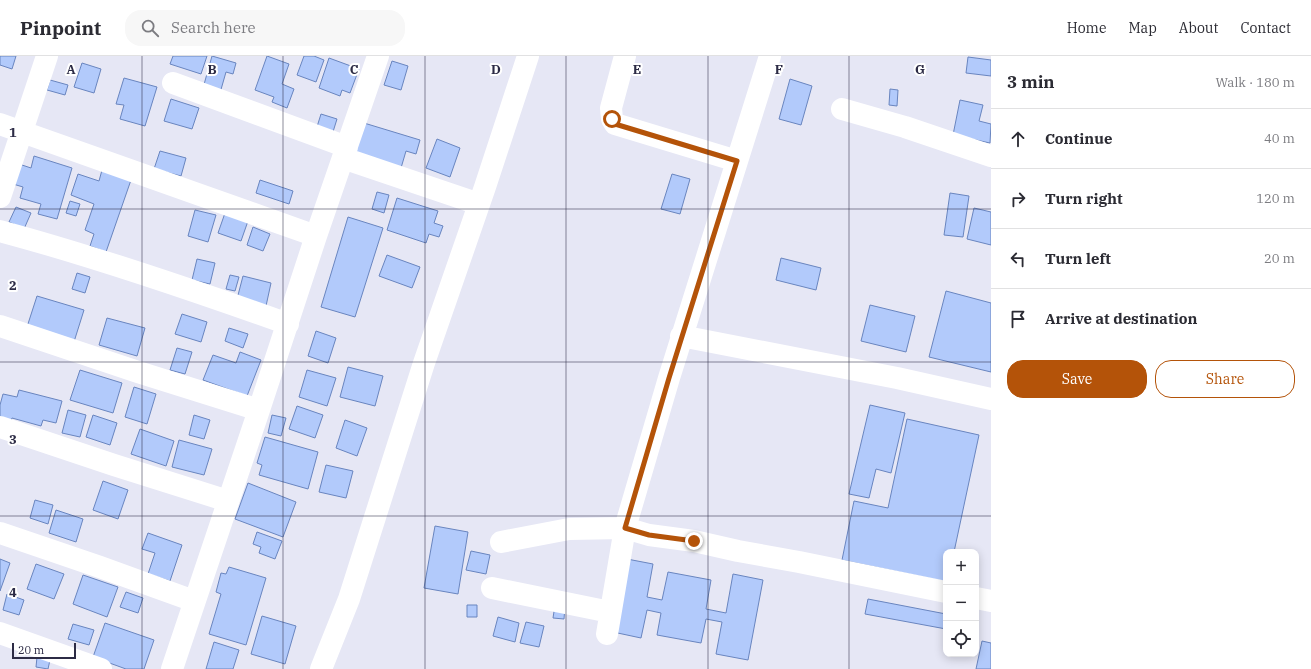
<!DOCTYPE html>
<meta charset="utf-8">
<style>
body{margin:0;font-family:"IBM Plex Serif",serif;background:#f7f7f7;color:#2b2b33}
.controls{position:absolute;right:12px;bottom:12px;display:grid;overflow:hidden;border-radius:8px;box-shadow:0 2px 10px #0003}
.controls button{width:36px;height:36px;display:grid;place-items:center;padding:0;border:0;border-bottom:1px solid #e1e1e2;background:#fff;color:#2b2b33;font:20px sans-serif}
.scale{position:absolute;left:12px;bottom:10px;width:64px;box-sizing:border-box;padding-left:4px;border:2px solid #2c2b45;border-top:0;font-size:11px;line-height:14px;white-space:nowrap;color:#2c2b45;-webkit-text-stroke:3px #fff;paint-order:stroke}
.stop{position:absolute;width:12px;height:12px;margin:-9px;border:3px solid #b45309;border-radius:50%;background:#fff}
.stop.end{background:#b45309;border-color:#fff;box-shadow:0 1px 4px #0008}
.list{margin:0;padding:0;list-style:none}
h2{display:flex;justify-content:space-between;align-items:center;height:52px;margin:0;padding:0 16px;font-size:17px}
h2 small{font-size:13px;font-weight:400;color:#7c7c81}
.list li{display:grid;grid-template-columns:26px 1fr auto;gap:12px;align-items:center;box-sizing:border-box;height:60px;padding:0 16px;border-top:1px solid #e1e1e2}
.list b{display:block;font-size:15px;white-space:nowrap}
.list em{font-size:13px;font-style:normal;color:#7c7c81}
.actions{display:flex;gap:8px;padding:12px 16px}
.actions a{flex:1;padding:9px 0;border:1px solid #b45309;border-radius:16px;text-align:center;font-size:14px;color:#b45309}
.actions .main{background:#b45309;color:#fff}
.icon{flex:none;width:22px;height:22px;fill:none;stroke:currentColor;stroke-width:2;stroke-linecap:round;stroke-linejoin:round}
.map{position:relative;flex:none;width:991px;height:613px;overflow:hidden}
header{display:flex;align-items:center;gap:24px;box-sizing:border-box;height:56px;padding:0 20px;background:#fff;border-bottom:1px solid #e1e1e2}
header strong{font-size:19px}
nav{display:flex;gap:22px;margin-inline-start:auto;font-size:14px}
.search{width:280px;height:36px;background:#f7f7f7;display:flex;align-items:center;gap:10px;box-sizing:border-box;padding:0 14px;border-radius:16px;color:#7c7c81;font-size:15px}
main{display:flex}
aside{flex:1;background:#fff}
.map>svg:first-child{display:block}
.building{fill:#b2cafb;stroke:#6985bf}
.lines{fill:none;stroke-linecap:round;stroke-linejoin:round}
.minor{stroke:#fff;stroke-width:22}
.route{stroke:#b45309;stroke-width:5}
.grid{fill:none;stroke:#2c2b45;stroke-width:1;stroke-opacity:0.55}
.grid-label{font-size:13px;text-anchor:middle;font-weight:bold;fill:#2c2b45;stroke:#fff;stroke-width:4;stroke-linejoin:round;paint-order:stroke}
</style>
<header>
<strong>Pinpoint</strong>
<div class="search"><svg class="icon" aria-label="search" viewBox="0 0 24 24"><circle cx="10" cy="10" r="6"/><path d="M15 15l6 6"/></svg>Search here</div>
<nav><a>Home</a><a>Map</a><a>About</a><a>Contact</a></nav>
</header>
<main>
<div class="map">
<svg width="991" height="613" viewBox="0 0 991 613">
<rect width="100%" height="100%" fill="#e6e7f5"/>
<path class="building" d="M0,0H16L12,13L0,9Z
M173,0H207L201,18L170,8Z
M212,0L236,7L233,18L226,16L220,37L203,32Z
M267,0L289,8L282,28L294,33L287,52L272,46L274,41L255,34Z
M304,0H314L324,4L316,26L297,19Z
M968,1L991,4V20L966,17Z
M329,2L359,13L350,37L342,34L340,40L319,32Z
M392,5L408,10L401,34L384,29Z
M82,7L101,13L94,37L74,31Z
M124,22L157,31L145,70L120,63L124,49L116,48Z
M790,23L812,30L801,69L779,63Z
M50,24L68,29L65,39L47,34Z
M890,33L898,34L897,50L889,49Z
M171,43L199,52L192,73L164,65Z
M960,44L983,49L979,65L991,68L990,87L953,79Z
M321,58L337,63L332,79L316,74Z
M364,67L420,84L416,98L406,95L401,112L355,98Z
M437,83L460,92L450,121L426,112Z
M160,95L186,102L181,120L154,113Z
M34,100L72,112L57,163L38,158L41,148L20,142L23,131L13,128L19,108L31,112Z
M102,114L131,124L106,196L90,190L94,178L85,174L94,148L71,139L78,118L99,125Z
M672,118L690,123L680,158L661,153Z
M260,124L293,135L289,148L256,137Z
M377,136L389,139L384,157L372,153Z
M950,137L969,140L963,181L944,179Z
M397,142L438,155L434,167L443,170L439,181L429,178L426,187L387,174Z
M70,145L80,148L76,160L66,157Z
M16,151L31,157L24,173L9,166Z
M974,152L991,156V189L967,183Z
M195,154L216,159L208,186L188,180Z
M225,157L248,165L241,185L218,177Z
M348,161L383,172L355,261L321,251Z
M253,171L270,178L263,195L247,189Z
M387,199L420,211L412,232L379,220Z
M781,202L821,212L816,234L776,224Z
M197,203L215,207L210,228L192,224Z
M77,217L90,221L85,237L72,233Z
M230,219L239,221L235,235L226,233Z
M243,220L271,227L266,250L237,243Z
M946,235L991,247V316L929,301Z
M37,240L84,254L73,289L26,274Z
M870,249L915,260L906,296L861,285Z
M182,258L207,266L201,286L175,278Z
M107,262L145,272L137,300L99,289Z
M229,272L248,278L243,292L225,285Z
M316,275L336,282L328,307L308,300Z
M177,292L192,296L185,318L170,314Z
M240,296L261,304L247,340L203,324L213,299L236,307Z
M348,311L383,320L375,350L340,341Z
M80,314L122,327L113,357L70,344Z
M307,314L336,322L327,350L299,341Z
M134,331L156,338L147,368L125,361Z
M19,334L62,345L56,367L43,364L41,370L12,362L10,368L0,365V349L3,338L17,341Z
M870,349L905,357L891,417L876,413L869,442L849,438Z
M297,350L323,359L315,382L289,373Z
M68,354L86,359L80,381L62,377Z
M93,359L117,367L110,389L86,381Z
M194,359L210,364L204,383L189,379Z
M272,359L286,362L281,380L268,377Z
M907,363L979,379L954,496H946V526L842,504L854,445L888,452Z
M345,364L367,372L357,400L336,392Z
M140,373L174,385L166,410L131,398Z
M265,381L318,396L308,433L259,419L262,409L257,407Z
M179,384L212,393L204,419L172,411Z
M326,409L353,415L346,442L319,436Z
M103,425L128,434L118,463L93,454Z
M248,427L296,446L283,481L235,463Z
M35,444L53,449L48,468L30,462Z
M56,454L83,463L76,486L49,477Z
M435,470L468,476L458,538L424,532Z
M257,476L282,485L275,503L259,497L261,491L253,488Z
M148,477L182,489L170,525L148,518L155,497L142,493Z
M471,495L490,499L486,518L466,514Z
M0,503L10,507L0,535Z
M627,503L653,508L647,541L662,544L668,516L711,524L706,553L726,557L733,518L763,524L748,604L716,598L722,566L706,563L701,587L657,579L661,557L647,554L641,582L613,576Z
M36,508L64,518L54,543L27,533Z
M229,511L266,522L246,589L209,578L221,538L216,536L221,517L226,518Z
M83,519L118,531L107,561L73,548Z
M126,536L143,542L138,557L120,551Z
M7,538L24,544L19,559L3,554Z
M868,543L946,558V573L865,558Z
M467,549H477V561H467Z
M555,549L565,550L564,563L553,562Z
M262,560L296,570L285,608L251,598Z
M498,561L519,567L515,586L493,580Z
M526,566L544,570L539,591L520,587Z
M105,567L154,584L144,613H126L93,601Z
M73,568L94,574L89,589L68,583Z
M982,585L991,587V613H976Z
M214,586L239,594L233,613H206Z
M37,601L50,604L48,613L36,611Z"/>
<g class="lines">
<path class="minor" d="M625,0L611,52L612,63L615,68L737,105
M173,27L347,91
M842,53L905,71L991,100
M0,68L316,180
M343,102L479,148
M0,141L47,0
M0,175C97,201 193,234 288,268
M0,270L138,316L259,354
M681,280L897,322L991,343
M0,371L114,409L228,445
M0,477L100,511L194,545
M501,486L569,473L625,472L649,479L694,485L738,495L799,506L946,536
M492,532L610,556
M976,542L991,545
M0,577L101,613
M607,578L625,472L669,322L770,0
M172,613L259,354L316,180L378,0
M321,613L349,543L424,307L485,131L528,0"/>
</g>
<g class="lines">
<path class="route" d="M612,63L615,68L737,105L669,322L625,472L649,479L694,485"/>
</g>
<path class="grid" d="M142,0V613M283,0V613M425,0V613M566,0V613M708,0V613M849,0V613M0,153H991M0,306H991M0,460H991"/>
<g class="grid-label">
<text x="71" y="18">A</text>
<text x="212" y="18">B</text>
<text x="354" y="18">C</text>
<text x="496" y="18">D</text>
<text x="637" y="18">E</text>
<text x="779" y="18">F</text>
<text x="920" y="18">G</text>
<text x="13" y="81">1</text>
<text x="13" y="234">2</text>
<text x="13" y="388">3</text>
<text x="13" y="541">4</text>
</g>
</svg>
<div class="controls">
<button>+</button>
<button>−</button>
<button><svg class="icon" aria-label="locate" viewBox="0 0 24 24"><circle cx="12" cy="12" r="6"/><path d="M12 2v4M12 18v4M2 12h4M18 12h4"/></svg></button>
</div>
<div class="scale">20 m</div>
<div class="stop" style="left:612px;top:63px"></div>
<div class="stop end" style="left:694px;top:485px"></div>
</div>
<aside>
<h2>3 min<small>Walk · 180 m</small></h2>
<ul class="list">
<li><svg class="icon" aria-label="ahead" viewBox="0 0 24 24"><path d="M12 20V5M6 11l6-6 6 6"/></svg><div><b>Continue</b></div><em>40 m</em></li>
<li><svg class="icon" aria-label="right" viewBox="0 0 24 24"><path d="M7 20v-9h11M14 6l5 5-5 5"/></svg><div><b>Turn right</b></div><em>120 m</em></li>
<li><svg class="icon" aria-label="left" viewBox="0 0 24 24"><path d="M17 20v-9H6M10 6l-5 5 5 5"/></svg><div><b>Turn left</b></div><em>20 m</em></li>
<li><svg class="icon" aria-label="arrive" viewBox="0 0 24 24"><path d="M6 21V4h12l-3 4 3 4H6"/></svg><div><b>Arrive at destination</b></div></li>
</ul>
<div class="actions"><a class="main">Save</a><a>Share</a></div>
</aside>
</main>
